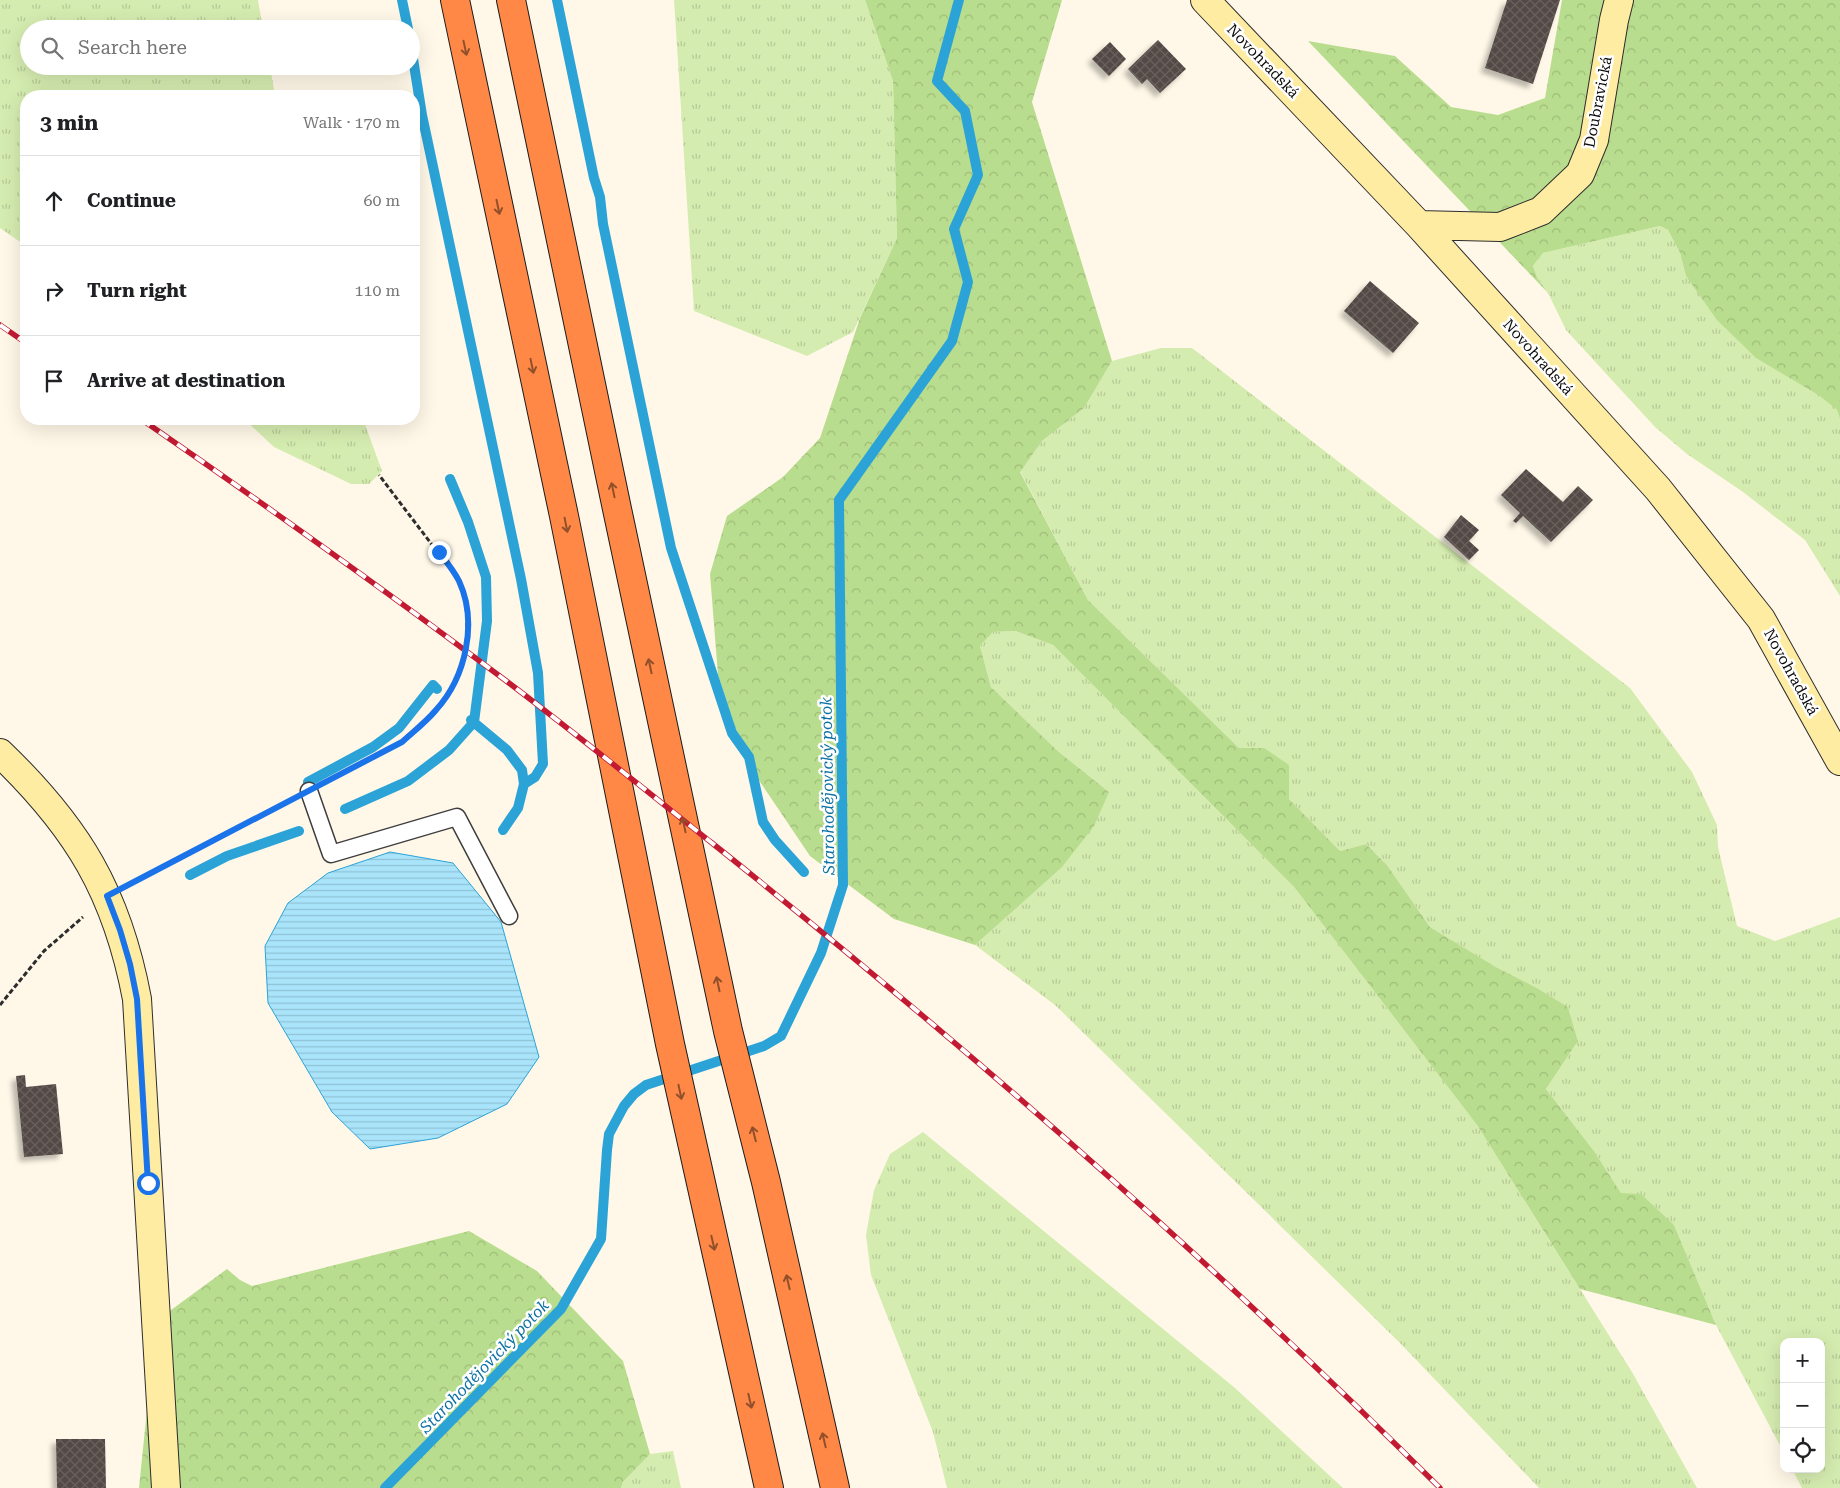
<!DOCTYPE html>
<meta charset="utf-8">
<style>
body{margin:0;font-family:"Roboto Serif",serif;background:#f2f2f2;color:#202124}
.controls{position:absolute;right:15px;bottom:15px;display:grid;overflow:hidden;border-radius:10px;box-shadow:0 5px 20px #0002}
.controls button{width:45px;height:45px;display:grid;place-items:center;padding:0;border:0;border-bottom:1px solid #e0e0e0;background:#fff;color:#202124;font:25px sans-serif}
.stop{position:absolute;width:15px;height:15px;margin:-11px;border:4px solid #1a73e8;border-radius:50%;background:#fff}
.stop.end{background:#1a73e8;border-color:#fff;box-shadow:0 1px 5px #0008}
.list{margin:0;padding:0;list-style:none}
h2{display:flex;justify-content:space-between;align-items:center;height:65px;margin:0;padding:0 20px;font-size:21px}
h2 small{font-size:16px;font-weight:400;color:#757577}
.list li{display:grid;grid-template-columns:32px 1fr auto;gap:15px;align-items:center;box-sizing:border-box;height:90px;padding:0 20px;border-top:1px solid #e0e0e0}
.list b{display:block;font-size:19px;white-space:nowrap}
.list em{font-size:16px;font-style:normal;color:#757577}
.icon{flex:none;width:28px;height:28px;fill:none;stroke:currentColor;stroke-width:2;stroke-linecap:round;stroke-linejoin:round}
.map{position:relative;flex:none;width:1840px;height:1488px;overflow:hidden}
.search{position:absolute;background:#fff;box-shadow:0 5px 20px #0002;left:20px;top:20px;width:400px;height:55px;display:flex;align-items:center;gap:12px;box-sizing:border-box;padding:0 18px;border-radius:28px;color:#757577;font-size:19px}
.panel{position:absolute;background:#fff;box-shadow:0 5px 20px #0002;left:20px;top:90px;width:400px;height:335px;border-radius:20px}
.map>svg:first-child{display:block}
.grass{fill:url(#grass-tufts)}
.forest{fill:url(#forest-crowns)}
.water{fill:url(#water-rules);stroke:#2ba3d7}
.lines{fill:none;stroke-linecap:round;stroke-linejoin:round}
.stream{stroke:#2ba3d7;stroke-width:10}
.building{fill:url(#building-cross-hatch);filter:url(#shadow)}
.lane-casing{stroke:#3e3e3e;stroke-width:19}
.secondary-casing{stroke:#2d2d2d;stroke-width:30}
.highway-casing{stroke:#1c1c1c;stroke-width:30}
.path{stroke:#2d2d2d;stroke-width:3;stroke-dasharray:5 2.5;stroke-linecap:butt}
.lane{stroke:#fff;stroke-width:16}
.secondary{stroke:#ffeca3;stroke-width:28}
.highway{stroke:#ff8846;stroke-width:28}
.rail-casing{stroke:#c31a33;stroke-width:5.5}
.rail{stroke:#fff;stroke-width:4;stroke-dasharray:11;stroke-linecap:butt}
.oneway{stroke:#91502b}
.route{stroke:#1a73e8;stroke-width:6}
.labels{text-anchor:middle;stroke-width:5;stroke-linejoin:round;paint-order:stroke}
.street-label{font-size:15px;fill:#0b0b0b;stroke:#fff}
.water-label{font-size:16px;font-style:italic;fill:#0d71a4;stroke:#fff}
</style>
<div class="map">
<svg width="1840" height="1488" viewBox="0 0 1840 1488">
<defs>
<pattern id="grass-tufts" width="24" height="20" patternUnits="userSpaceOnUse" patternTransform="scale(1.25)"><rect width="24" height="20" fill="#d5ecb0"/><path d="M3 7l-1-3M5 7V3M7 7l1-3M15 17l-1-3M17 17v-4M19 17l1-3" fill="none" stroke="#b6c996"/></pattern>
<pattern id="forest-crowns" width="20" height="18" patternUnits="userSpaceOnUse" patternTransform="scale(1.25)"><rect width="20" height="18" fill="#b9dd8e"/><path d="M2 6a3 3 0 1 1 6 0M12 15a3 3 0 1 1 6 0" fill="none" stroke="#9ebc79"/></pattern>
<pattern id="water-rules" width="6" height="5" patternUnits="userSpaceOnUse" patternTransform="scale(1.25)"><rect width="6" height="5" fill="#a9e4fb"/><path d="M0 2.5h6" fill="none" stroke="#90c2d6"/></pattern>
<pattern id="building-cross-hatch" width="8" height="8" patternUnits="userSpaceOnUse" patternTransform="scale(1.25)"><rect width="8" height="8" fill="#544a46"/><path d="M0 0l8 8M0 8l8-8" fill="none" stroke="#68605c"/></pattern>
<filter id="shadow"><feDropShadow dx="-4.5" dy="4.5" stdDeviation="2.5" flood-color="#0004"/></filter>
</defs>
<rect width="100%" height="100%" fill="#fff8e8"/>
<path class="grass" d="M0,0H258L263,29H29V66H270L275,96H26V246L0,228Z
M674,0H865L893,81L897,238L853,332L807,356L694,311Z
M1660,226L1668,230L1680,253L1686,276L1837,410L1840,419V596L1805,540L1743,492L1687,454L1655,427L1566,330L1548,293L1537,277L1533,266L1543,253Z
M1161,348H1192L1630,688L1692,772L1717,825L1718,847L1737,926L1775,941L1840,917V1488H1802L1792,1469H1821V1342H1784V1453L1716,1325L1674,1225L1621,1193L1594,1151L1546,1089L1578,1041L1568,1007L1537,988L1496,967L1430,927L1387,865L1366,844L1340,851L1289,799L1264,748H1239L1088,600L1020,471L1042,441L1084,408L1112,361Z
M244,419H363L382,471L369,484H351L274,447Z
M1015,631L1053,645L1294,887L1477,1125L1632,1372L1697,1488H1539L1399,1342L1055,1005L975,945L1009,914L1109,792L1059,752L991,687L980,646L993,632Z
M923,1132L1235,1388L1343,1488H947L933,1432L871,1275L866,1235L874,1190L890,1154Z
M673,1451L681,1488H621L623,1482L650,1454Z"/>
<path class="forest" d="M865,0H1062L1032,102L1112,361L1084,408L1042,441L1020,472L1088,600L1239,748H1264L1289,765V799L1340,851L1366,844L1387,865L1430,927L1496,967L1537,988L1568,1007L1578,1041L1546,1089L1594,1151L1621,1193L1641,1194L1674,1225L1716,1325L1580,1289L1477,1125L1294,887L1053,645L1015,631L993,632L980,646L991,687L1059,752L1109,792L1094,826L1062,867L975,945L894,919L810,856L746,761L718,675L710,574L727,516L783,477L820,438L860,318L897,238L893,81Z
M1562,0H1840V419L1837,410L1820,396L1756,358L1717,320L1686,276L1680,253L1668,230L1660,226L1543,253L1533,266L1537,277L1548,293L1308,41L1395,56L1451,107L1498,115L1545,98Z
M469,1231L537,1271L623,1361L650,1454L623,1482L621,1488H139L156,1321L227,1269L240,1280L252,1286Z"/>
<path class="water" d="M390,852L453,863L501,922L539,1057L507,1104L438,1138L370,1149L332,1112L268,1003L265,946L288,903L328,873Z"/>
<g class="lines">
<path class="stream" d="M402,0L408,29
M557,0L594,178L600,197L603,224L671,548L732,733L749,757L763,822L775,840L804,872
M411,46L422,115L521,579L538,673L543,764L535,777L524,784L518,808L503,830
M471,720L507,750L522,770L524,784
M308,782L373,747L399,728L433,685L437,689
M345,809L408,781L449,750L474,722L487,621L486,577L468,522L450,479
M190,875L227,856L299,831
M385,1488L561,1309L601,1239L607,1150L609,1134L624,1106L634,1094L646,1085L764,1046L781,1036L821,953L843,885L839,500L952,341L968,282L954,229L978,175L965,111L937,81L959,0"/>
</g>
<path class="building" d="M1507,0H1560L1533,84L1485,68Z
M1158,40L1186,69L1160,93L1147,79L1142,84L1128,69Z
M1110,42L1126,59L1109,76L1092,59Z
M1370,281L1419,323L1393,353L1344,311Z
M1526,469L1563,502L1578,486L1593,500L1551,542L1523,516L1516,523L1513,521L1520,513L1501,495Z
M1461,515L1479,530L1469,541L1479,550L1469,560L1444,537Z
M25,1075L26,1087L56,1084L63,1154L24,1157L16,1076Z
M56,1439H105L106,1488H57Z"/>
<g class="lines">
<g class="lane-casing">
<path id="lane" d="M309,791L331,854L457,817L509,916"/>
</g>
<g class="secondary-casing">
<path id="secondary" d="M1205,0L1419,225L1658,489L1761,619L1840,761
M1419,225L1500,227L1541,211L1580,174L1594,140L1614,20L1619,0
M0,753C78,828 117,893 137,999L166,1488"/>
</g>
<g class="highway-casing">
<path id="highway" d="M455,0L564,516L670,1044L769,1488
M511,0L617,509L728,1031L766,1182L835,1488"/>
</g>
<path class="path" d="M331,780L402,742L437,710L454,684L465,654L467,632L466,601L458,579L379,475
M133,882L287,802
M0,1005L44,951L83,917"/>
<use href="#lane" class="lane"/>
<use href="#secondary" class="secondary"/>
<use href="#highway" class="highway"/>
<g class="rail-casing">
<path id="rail" d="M0,325L26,343
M141,419C264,504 386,591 505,680C575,733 643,788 712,843C965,1045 1210,1259 1440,1488"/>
</g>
<use href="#rail" class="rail"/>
</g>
<defs><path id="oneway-shaft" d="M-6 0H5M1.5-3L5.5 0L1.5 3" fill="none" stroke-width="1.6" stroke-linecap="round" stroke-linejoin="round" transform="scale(1.25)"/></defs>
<g class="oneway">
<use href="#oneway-shaft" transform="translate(465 48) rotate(78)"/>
<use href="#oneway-shaft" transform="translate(498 207) rotate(78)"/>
<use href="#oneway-shaft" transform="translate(532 366) rotate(78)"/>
<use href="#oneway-shaft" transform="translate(613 490) rotate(-102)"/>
<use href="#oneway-shaft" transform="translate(566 525) rotate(79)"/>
<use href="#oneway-shaft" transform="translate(650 666) rotate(-102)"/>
<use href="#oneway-shaft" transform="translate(684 825) rotate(-102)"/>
<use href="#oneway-shaft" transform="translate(718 984) rotate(-102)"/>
<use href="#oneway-shaft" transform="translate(680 1092) rotate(78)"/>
<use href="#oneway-shaft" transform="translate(754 1134) rotate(-104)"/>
<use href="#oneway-shaft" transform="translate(713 1243) rotate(77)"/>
<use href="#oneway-shaft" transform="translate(788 1282) rotate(-103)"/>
<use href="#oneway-shaft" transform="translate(750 1401) rotate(77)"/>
<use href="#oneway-shaft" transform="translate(824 1440) rotate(-103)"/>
</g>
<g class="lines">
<path class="route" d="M148,1183L137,999L130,964L120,930L107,896L402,742C413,732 426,722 436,710C466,677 478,622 459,581C454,571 446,561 439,552"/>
</g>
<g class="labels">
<g class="street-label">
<text transform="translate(1263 61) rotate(46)" y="5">Novohradská</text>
<text transform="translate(1598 102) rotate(-79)" y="5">Doubravická</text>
<text transform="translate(1538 357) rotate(48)" y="5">Novohradská</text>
<text transform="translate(1791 672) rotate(61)" y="5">Novohradská</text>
</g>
<g class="water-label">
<text transform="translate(827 786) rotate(-91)" y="6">Starohodějovický potok</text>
<text transform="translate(484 1366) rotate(-46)" y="6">Starohodějovický potok</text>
</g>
</g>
</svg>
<div class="controls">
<button>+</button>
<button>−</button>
<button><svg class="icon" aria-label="locate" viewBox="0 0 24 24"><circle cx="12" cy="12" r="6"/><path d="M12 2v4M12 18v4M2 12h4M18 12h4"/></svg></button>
</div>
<div class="stop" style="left:148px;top:1183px"></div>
<div class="stop end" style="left:439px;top:552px"></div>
<div class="search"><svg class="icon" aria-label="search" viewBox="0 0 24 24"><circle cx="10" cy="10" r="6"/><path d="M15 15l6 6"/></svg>Search here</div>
<section class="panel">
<h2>3 min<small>Walk · 170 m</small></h2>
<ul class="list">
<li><svg class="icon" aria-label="ahead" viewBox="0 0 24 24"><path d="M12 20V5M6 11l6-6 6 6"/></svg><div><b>Continue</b></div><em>60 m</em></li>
<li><svg class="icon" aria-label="right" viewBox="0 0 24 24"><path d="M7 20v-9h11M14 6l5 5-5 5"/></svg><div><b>Turn right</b></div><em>110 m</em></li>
<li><svg class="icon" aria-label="arrive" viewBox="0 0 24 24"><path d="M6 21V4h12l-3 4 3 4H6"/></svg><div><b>Arrive at destination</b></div></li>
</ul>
</section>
</div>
